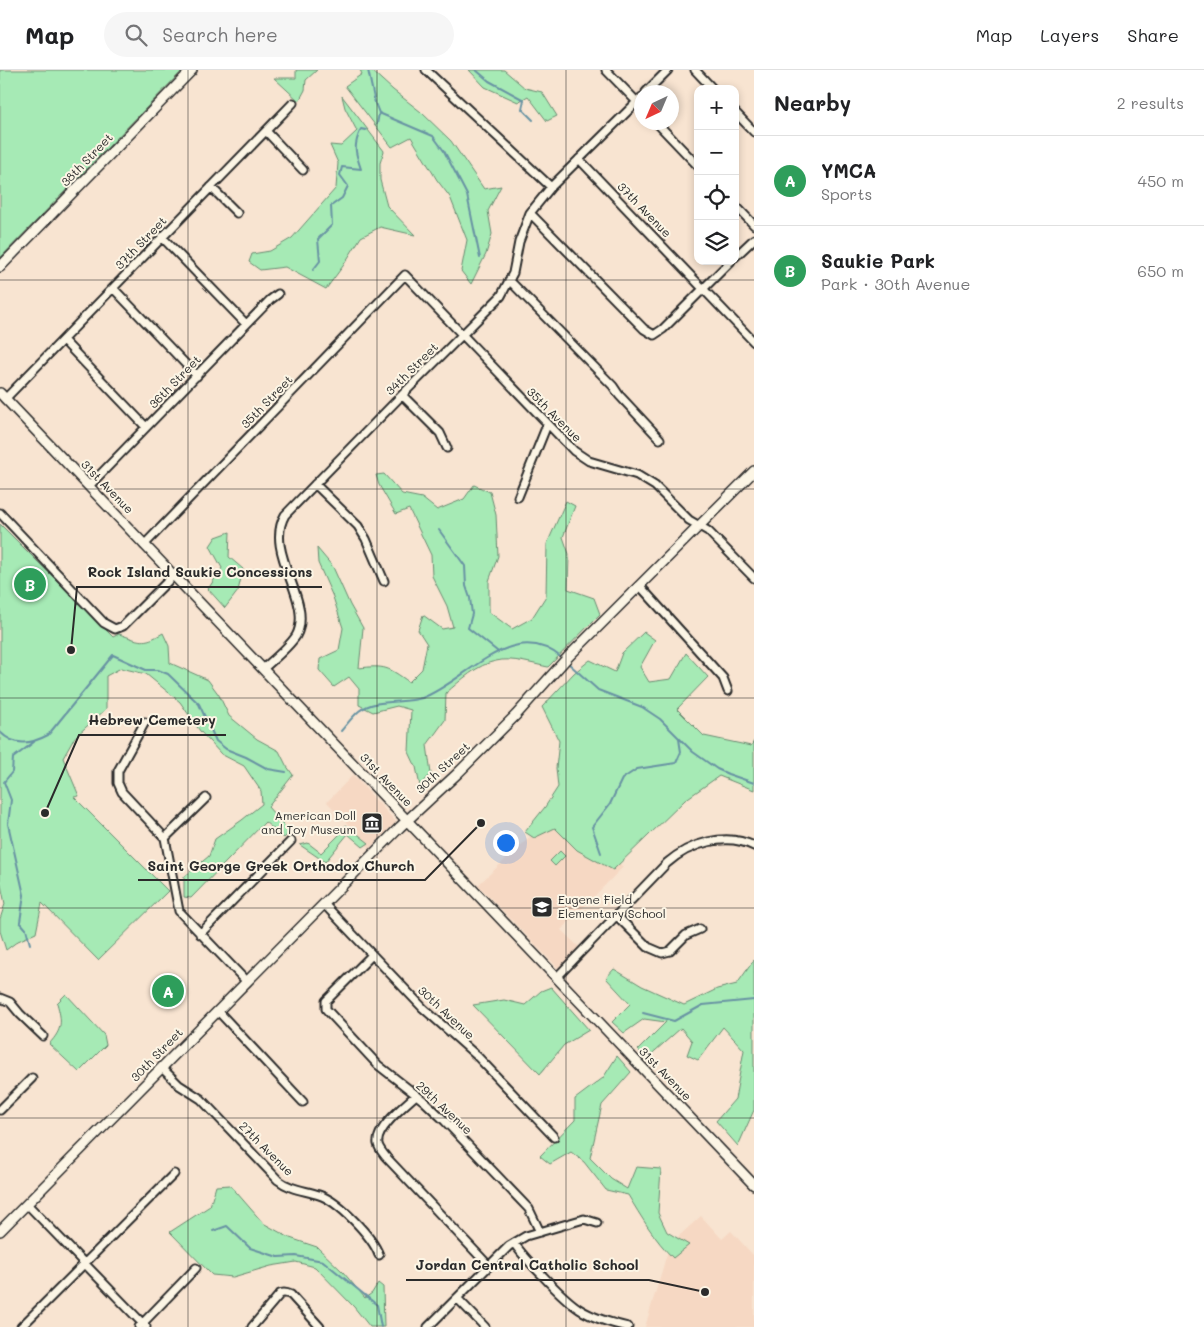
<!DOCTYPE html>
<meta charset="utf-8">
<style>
body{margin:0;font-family:Mali,sans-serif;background:#f6f6f6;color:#202124}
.controls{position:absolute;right:15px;top:15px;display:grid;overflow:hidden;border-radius:10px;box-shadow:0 2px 8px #0003}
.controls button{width:45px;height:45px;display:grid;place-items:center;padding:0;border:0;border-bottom:1px solid #e0e0e0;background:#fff;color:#202124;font:25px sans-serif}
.compass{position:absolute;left:634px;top:15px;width:45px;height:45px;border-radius:50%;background:#fff;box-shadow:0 2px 8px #0003;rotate:224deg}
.you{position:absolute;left:505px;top:772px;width:18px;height:18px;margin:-12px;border:4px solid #fff;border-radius:50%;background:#1a73e8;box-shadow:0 0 0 8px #1a73e833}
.badge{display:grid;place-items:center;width:32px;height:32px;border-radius:50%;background:#ea580c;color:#fff;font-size:16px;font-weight:700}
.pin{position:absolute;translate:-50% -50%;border:2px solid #fff;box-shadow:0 1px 5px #0006}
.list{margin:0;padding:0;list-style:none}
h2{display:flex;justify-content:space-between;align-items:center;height:65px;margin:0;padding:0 20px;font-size:21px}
h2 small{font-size:16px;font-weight:400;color:#757577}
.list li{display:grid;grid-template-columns:32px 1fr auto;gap:15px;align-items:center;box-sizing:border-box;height:90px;padding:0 20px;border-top:1px solid #e0e0e0}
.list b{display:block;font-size:19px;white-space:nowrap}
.list p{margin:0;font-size:16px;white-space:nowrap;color:#757577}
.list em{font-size:16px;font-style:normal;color:#757577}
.icon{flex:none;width:28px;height:28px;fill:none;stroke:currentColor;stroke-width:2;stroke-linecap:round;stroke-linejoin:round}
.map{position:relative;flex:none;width:754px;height:1257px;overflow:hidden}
header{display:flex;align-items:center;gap:30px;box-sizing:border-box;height:70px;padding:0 25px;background:#fff;border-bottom:1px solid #e0e0e0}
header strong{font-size:24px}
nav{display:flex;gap:28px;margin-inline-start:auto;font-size:18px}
.search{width:350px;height:45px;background:#f6f6f6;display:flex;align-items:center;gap:12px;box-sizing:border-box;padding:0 18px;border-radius:28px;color:#757577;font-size:19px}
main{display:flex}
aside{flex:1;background:#fff}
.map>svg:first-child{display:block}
.built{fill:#f6d8c3}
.green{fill:#a6eab5;stroke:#688a70}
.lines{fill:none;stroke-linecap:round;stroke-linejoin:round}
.stream{stroke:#6893a3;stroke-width:2}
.minor-casing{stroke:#2b2b2b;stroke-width:11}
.tertiary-casing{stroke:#2b2b2b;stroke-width:12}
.minor{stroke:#fcf5e5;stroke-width:7}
.tertiary{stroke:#fcf5e5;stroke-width:9}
.grid{fill:none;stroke:#2b2b2b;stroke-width:1;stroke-opacity:0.55}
.labels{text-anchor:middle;stroke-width:4;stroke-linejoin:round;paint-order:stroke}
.street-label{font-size:12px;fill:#2b2b2b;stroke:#fcf5e5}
.poi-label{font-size:12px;fill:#2b2b2b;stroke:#fcf5e5;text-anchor:end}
.leader{fill:none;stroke:#2b2b2b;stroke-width:2}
.callout-dot{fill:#2b2b2b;stroke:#fcf5e5;stroke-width:2}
.callout-label{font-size:14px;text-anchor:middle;font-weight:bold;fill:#2b2b2b;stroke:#fcf5e5;stroke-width:4;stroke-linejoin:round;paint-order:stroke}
</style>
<header>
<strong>Map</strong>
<div class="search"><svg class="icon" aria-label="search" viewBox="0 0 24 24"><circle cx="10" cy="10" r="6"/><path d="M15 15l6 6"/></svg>Search here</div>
<nav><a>Map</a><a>Layers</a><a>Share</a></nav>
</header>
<main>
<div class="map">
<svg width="754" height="1257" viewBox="0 0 754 1257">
<rect width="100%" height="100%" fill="#f8e4d1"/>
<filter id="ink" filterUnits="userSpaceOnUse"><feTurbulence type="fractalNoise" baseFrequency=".02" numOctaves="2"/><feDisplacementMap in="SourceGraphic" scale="10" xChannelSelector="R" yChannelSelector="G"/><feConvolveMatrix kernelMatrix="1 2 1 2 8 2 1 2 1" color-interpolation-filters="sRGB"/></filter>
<g filter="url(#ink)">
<path class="built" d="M353,705L396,752L370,778L327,732Z
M561,738L623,797L561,860L580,878L559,899L478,815Z
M701,1146L722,1169L731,1161L754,1186V1257H645L670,1174Z"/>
<path class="green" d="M0,0H183L0,188Z
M296,0H317L306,10L305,20L299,31L274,8H296Z
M360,0H371L393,20L421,42L451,71L484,119L501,116L488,141L492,164L486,184L471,214L461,201L467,170L450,127L437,110L411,67L392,77L345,16L362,4Z
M469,0H504L525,18L542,22L557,46L547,51L528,26L518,32L485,17Z
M342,26L384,81L380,93V110L387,136L415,165L380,157L361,167L343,196L326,219L285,197L260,200L249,192L252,184L270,181L292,168L336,118L338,93L330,75L341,76L357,61L345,38Z
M384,404L402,424L422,428L437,440L464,429L474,415L490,422L496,445L498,486L489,511V542L512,559L532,548L546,526L547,474L566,431L575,436L563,467L569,484L568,519L594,528L600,544L548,597C533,594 511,587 496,591C478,594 460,611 446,623L445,650L427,675L431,704L420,716L416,697L409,682L411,640L397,636L373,642L359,635V619L349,607L334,617L319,600L320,589L339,580L343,558L333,527L318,493L317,478L333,497L350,535L363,558L359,598C385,595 388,597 409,612L422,599L427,574L418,560L423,545L442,559L453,557L447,536L432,506L431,485L409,439L396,444L379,415L376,405Z
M0,454L113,567L119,564C140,571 143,575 163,563L169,576L170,593L208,610L219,625L229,646L257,669L279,681L286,695L293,705L268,737L290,762L284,768L265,752L191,828L184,827V807L209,786L215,769L242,750L262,734L261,721L244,696L221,684L200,661L180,632L146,604L121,598L106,606V639L75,667L63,688L79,726L74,727L168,821L98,890L42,833L36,863L18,871L6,880L0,861V849L5,834L0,810Z
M230,462L229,487L243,499L238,521L225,538L208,519L222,498L210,476L216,467Z
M644,562L655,570L640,597L649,612L671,609L686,583L708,607L677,639L704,666L751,676L754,671V720L719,706L685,730L613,800L577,780L555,758L534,768L525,762L545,737L558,717L556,698L559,671L542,637L574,603L590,590L615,602L622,583Z
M346,755L369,773L363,777L348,764L325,792L300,775L308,773L321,783L341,763Z
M560,781L565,786L555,796L550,791Z
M754,890V1040L738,1076L716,1051L735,1029L744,980L723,957L698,990L687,985L692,971L681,958L647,988L638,980L666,952L644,949L624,963L612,952L630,934L606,908L614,899L642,916L684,935L717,919L737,914Z
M551,917L589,960L564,975L540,1004L473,935L504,930L525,935L541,921Z
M66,924L104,965L106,975L79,1002L49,974C63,959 62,951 57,933Z
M617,986L631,1002L602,1035L590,1088L611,1109L627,1119L636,1097L661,1099L658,1143L667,1162L689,1175L673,1188C655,1170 641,1147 628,1125L606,1120L584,1092L571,1082L550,1094L540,1086L575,1050V1029L603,1008Z
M230,1115L263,1153L290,1168L317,1177L343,1202L365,1228L372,1223L378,1213L383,1217L384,1257H370L354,1237L315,1197L296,1192L271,1196L233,1207L212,1205L170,1162L210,1136L216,1116Z"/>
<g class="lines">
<path class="stream" d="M368,0L375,33L379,43L433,66L444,81L467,125L480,188
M476,0L489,11L524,30L522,39L533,50
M377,54L379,43
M313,200L320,191L318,169L332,155L331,136L342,128L348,116L340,105L342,97L361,99C355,82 353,76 361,59L366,60
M439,460L465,496L466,516L470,528L472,544L468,558L497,581
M568,593L598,620L642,637L660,649L693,682L717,699L728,704L754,713
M341,661C347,654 353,646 359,641C376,628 403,634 422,628C466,612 512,546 562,588
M0,662C15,677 31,674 48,665L113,585L146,600H158L168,604L199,634L216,671L226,679L246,687L268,699L286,702
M601,783L592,757L610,734L622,709L637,699L676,693L681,682L679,669
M30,874L26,859L20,852L24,825L8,754L11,730L4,712L12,702L13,688L34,672
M643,943L674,951L703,935L754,930
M213,1161L227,1156L250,1178L278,1187L296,1186L323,1191L377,1235L381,1257"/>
<g class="minor-casing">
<path id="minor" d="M426,0L551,117
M606,0L642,37
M695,0L713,19
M646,22L668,0
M735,42L754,62
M656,52L698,96
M266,61L303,100
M579,89L754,272
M211,117L237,143
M735,135L754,155
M530,143L644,259L654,265L663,259L731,191
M162,167L246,254
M735,187L754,169
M510,211L613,316L619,325L660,369
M113,218L197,306
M63,270L146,357
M402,325L440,363L447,378
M5,329L293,33
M315,414L358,456L366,469L384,511
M89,416L270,230L278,224
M518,427L547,355
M0,443L104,553L115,559L123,556L174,505
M144,475L405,205L574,381L589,391L637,405L655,416L689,450L708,461L754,508
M640,516L723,608L728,621
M263,599C274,589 288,578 296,566C315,531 263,483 285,445L402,325L501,226L513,203L519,172L530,143L551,117L642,27
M145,652L118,701V713L122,722L165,768
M165,768L179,841L247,912
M165,768L206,728
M324,834L423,938L477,986L554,1067
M617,846L648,877L662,883L670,881L686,865L700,859
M200,864L291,771
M372,885L326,931V939L378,995L424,1031L445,1051L529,1139L540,1162
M557,907L667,793C690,773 726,762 754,776
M0,928L10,932L20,944L43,966
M218,941L303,1032
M162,998L179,1015L201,1029L278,1110C291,1120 304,1120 319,1125C338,1131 372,1166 379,1185
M416,1025C405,1035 375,1059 378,1074C379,1079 383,1083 386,1087L489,1196
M0,1040L32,1008
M27,1134L146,1257
M514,1173C522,1185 532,1195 543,1206C573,1238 584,1247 628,1257
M457,1228L485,1257
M21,1257L174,1104
M139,1257L196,1198
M252,1257L280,1224C284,1222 287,1223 291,1225L320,1257
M428,1257L509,1176L526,1166L584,1149L597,1153"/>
</g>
<g class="tertiary-casing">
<path id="tertiary" d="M0,197L192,0
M0,323L754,1115
M0,1161L400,757L458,703L516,645L568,587L754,401"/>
</g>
<use href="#minor" class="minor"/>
<use href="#tertiary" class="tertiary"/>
</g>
</g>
<path class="grid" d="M188,0V1257M377,0V1257M566,0V1257M0,210H754M0,419H754M0,628H754M0,838H754M0,1048H754"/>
<defs>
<g id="museum-square" transform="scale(1.125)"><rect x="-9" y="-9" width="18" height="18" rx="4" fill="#2b2b2b" stroke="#fcf5e5"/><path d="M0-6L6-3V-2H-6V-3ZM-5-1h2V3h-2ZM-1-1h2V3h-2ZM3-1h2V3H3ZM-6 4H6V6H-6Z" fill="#fff"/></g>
<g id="school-square" transform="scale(1.125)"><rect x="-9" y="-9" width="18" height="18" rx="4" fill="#2b2b2b" stroke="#fcf5e5"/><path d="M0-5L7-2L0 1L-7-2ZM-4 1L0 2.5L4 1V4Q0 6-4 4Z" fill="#fff"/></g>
</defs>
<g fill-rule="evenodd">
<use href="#museum-square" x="372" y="753"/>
<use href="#school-square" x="542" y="837"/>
</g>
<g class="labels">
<g class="street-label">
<text transform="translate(87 90) rotate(-46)" y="4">38th Street</text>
<text transform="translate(644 140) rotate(46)" y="4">37th Avenue</text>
<text transform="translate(141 173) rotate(-46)" y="4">37th Street</text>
<text transform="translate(412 299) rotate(-45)" y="4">34th Street</text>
<text transform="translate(175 312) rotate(-46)" y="4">36th Street</text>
<text transform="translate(267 332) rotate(-46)" y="4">35th Street</text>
<text transform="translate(554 345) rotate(45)" y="4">35th Avenue</text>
<text transform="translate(107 417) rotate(46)" y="4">31st Avenue</text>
<text transform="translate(443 698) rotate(-43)" y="4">30th Street</text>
<text transform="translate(386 710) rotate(46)" y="4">31st Avenue</text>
<text transform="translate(446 943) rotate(43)" y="4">30th Avenue</text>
<text transform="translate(157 985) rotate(-46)" y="4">30th Street</text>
<text transform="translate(665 1004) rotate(46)" y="4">31st Avenue</text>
<text transform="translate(444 1038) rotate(43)" y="4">29th Avenue</text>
<text transform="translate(266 1079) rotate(45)" y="4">27th Avenue</text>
</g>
<g class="poi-label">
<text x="356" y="750">American Doll<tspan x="356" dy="14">and Toy Museum</tspan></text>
<text x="558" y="834" text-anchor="start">Eugene Field<tspan x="558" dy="14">Elementary School</tspan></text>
</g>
</g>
<path class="leader" d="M71 580L77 517H322M45 743L79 665H226M481 753L425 810H138M705 1222L649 1210H406"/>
<g class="callout-dot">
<circle cx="71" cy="580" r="5"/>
<circle cx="45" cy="743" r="5"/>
<circle cx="481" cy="753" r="5"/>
<circle cx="705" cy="1222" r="5"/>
</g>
<g class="callout-label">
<text x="200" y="507">Rock Island Saukie Concessions</text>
<text x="152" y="655">Hebrew Cemetery</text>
<text x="281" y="801">Saint George Greek Orthodox Church</text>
<text x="527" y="1200">Jordan Central Catholic School</text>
</g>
</svg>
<div class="controls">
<button>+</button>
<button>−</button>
<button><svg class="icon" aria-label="locate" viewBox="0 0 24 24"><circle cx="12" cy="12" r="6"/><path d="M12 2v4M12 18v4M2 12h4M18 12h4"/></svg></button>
<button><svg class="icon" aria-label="layers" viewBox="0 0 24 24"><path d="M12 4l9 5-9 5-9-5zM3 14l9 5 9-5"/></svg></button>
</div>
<svg class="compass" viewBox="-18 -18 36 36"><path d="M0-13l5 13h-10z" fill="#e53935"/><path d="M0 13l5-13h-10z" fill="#757577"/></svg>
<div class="you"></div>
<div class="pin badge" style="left:168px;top:921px;background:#2e9e5b">A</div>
<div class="pin badge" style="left:30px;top:514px;background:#2e9e5b">B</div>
</div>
<aside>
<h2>Nearby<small>2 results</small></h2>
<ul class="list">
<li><span class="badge" style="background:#2e9e5b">A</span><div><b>YMCA</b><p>Sports</p></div><em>450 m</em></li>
<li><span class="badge" style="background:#2e9e5b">B</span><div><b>Saukie Park</b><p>Park · 30th Avenue</p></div><em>650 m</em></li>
</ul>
</aside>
</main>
